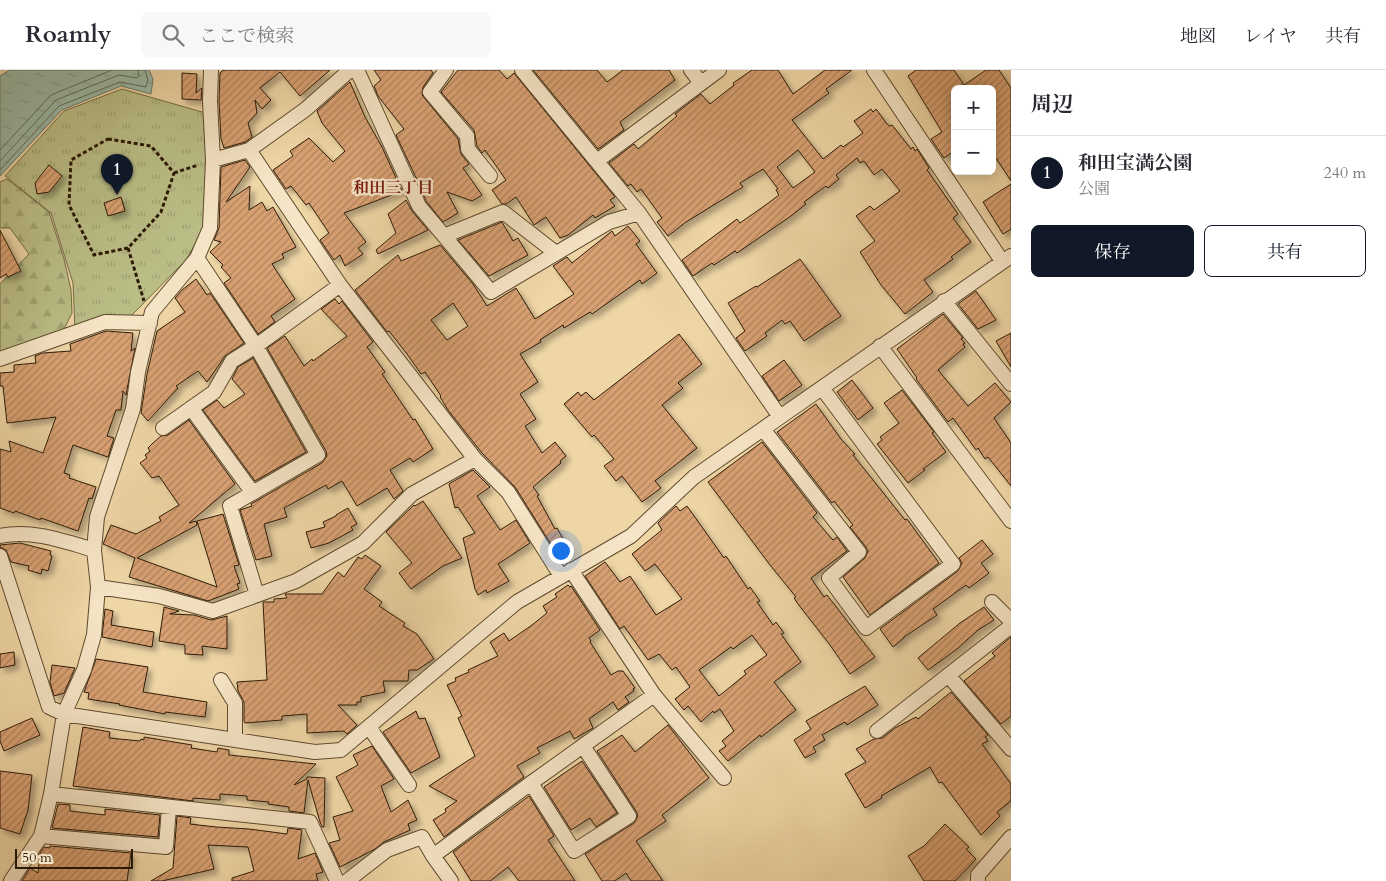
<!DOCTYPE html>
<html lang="ja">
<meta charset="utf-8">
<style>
body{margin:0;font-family:Cardo,"Noto Serif JP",serif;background:#f7f7f7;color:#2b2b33}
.controls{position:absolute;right:15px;top:15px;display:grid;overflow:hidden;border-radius:8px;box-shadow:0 2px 12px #0003}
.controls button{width:45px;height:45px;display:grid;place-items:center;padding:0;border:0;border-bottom:1px solid #e1e1e2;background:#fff;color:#2b2b33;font:25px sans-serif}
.scale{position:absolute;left:15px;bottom:12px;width:118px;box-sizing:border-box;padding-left:5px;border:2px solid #2e1b06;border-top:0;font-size:14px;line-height:18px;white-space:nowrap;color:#2e1b06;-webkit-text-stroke:4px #f5e4c5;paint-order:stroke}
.you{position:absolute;left:560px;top:480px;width:18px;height:18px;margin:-12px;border:4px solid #fff;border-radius:50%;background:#1a73e8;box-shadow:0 0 0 8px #1a73e833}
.badge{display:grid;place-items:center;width:32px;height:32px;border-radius:50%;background:#111827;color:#fff;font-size:16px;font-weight:700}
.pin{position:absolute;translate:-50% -41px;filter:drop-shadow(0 1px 2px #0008)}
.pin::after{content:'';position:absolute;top:26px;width:18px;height:15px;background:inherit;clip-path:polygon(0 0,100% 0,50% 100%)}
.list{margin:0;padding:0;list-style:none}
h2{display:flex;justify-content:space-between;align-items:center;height:65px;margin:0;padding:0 20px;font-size:21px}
h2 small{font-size:16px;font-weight:400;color:#7c7c81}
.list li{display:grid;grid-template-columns:32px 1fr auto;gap:15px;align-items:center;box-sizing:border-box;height:75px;padding:0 20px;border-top:1px solid #e1e1e2}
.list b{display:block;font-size:19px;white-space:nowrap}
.list p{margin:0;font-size:16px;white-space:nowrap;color:#7c7c81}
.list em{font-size:16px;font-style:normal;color:#7c7c81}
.actions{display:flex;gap:10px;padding:15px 20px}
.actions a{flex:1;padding:11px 0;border:1px solid #111827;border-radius:8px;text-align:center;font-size:18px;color:#111827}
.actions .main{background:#111827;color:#fff}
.icon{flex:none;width:28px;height:28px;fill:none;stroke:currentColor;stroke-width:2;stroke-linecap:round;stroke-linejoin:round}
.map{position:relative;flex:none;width:1011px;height:811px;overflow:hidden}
header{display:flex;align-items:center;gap:30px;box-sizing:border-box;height:70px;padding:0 25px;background:#fff;border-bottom:1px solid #e1e1e2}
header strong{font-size:24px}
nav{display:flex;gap:28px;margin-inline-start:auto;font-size:18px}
.search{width:350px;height:45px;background:#f7f7f7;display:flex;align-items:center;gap:12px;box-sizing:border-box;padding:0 18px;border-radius:8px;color:#7c7c81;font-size:19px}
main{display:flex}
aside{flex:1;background:#fff}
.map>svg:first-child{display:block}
.forest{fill:url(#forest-firs);stroke:#746c46}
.park{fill:url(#park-tufts);stroke:#746c46}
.water{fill:url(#water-ripples);stroke:#6f7a67}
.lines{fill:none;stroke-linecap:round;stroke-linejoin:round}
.shore{stroke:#646a56;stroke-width:1}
.building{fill:url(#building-hatch);stroke:#2e1b06;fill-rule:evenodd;filter:url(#shadow)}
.minor-casing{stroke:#5e4a2e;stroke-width:16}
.path{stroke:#2e1b06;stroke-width:3;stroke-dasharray:4 2.5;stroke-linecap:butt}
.minor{stroke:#f5e4c5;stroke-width:14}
.labels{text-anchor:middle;stroke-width:4.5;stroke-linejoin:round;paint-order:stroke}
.neighbourhood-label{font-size:16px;font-weight:bold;fill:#7a1f14;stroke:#f5e4c5}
</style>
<header>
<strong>Roamly</strong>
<div class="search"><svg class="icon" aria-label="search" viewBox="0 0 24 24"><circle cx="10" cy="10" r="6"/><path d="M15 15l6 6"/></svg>ここで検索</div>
<nav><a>地図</a><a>レイヤ</a><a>共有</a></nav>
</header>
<main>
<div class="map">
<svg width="1011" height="811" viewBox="0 0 1011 811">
<defs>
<pattern id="forest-firs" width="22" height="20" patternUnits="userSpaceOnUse" patternTransform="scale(1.25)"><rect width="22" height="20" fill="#babd86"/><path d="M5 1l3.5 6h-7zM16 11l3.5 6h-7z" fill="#a0a272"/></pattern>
<pattern id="park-tufts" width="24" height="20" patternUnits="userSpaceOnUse" patternTransform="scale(1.25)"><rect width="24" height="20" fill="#babd86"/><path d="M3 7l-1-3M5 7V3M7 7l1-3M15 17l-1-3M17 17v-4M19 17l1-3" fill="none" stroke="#a0a272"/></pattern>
<pattern id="water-ripples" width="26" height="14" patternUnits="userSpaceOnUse" patternTransform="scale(1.25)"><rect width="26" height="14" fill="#9ab9a7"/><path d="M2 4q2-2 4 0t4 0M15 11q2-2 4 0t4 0" fill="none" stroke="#859e8e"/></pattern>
<pattern id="building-hatch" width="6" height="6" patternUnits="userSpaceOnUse" patternTransform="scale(1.25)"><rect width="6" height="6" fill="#d8a173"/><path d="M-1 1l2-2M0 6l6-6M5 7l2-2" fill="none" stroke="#b0825c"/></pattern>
<filter id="shadow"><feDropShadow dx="4.5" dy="4.5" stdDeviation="2.5" flood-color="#0004"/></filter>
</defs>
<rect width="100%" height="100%" fill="#efd6a6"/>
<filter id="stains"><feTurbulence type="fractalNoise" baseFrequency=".004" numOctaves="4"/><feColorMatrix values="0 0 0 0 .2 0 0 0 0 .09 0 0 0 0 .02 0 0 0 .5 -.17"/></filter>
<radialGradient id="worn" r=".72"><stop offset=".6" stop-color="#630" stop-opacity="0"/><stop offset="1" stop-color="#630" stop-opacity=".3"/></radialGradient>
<path class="forest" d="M7,109L49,142L64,189L71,220L72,243L62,263L0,282V214L29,184L10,158H0V112Z"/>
<path class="park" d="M122,19L209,44L206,155L186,190L132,245L106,248L75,259L73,213L51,143L5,106L64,41Z"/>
<path class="water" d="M10,0H149L153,9L151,24L121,16L62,40L0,106V6Z"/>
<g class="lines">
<path class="shore" d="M0,80L51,25L112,0
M0,91L56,30L119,5L137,8L139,6L138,0
M0,100L59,36L120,12L146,17L148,10L145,0"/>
</g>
<path class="building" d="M223,0H330L300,26L280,2L260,18L271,30L262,39L255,30L257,43L248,53L252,67L245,72L224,78L221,69L219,31L220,3Z
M374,0H431L433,3L423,17L422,25L458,69L461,84L469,94L463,98L482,125L472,131L447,122L458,143L443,152L426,131L421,119L433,109L419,114L396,65L404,59L378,26L374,16L381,10Z
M458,0H499L507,9L514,3L615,127L610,130L615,136L595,148L593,145L568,165L560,168L546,147L534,155L516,127L506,134H502L492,120L506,110L485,80L482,83L477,76L474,60L441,22Z
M533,0H597L607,12L623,0H669L675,10L620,52L624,60L598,79Z
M752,0H778L793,24L825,0H852L826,19L829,23L792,50L823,89L841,75L843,77L863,63L854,51L871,39L873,42L876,39L887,54L890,56L892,55L911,79L913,77L915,81L917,79L929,98L927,100L958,144L953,148L971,172L951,187L953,189L924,210L933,222L905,244L881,215L860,182L875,171L856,146L870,136L874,140L900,121L882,99L874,105L864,91L860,93L857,88L836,105L839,109L828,118L826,116L804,132L806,134L791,146L737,183L735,181L714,195L712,193L693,206L682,190L737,149L740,153L767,134L779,125L776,120L778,119L763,99L740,113L743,117L686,152L668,166L657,152L662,148L641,119L637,122L631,114L628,116L609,93L634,74L638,79L677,46L675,44L701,24L710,34L734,15L733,13ZM798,80L815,102L793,118L777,97Z
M916,0H954L964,15L986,0H999L1011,18V111L992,82V19H955V83L954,81L944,88L931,69L942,62L908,6Z
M182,3L197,4L196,23L202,18L201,30L182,29Z
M350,12L365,47L382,77L402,121L344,143L366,172L358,178L363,184L345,196L340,185L334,190L320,170L329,163L309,133L306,135L291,116L286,119L273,100L293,86L290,81L309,68L333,92L345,81L322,53L317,41Z
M245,90L250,97L226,132L250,116L249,140L262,132L267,141L273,137L296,177L282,184L284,188L272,194L295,229L271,246L275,252L258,264L224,213L231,208L221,197L223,195L210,182L221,172L214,170L219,158L221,97Z
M49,95L62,106L49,122L37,124L35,113Z
M1011,114V159L1003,164L983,132Z
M121,127L125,141L108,146L104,133Z
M406,130L412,141L428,160L378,184L376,180L396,163L388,144Z
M502,152L513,171L518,168L528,185L489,206L458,170Z
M628,156L640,171L636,174L657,203L642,214L640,210L592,244L590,242L564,258L563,255L540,270L541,272L520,284L538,312L520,324L536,349L525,356L542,383L555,372L566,386L560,391L561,393L533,417L539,425L537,426L555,459L557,458L570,481L559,487L515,417L482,383L448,340L440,327L441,326L425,302L421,304L407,284L389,261L387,262L355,220L398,185L401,191L440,175L473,214L487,236L516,218L535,249L574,224L553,196L567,187L572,193L612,161L615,166ZM453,233L468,256L447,270L431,250Z
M0,160L21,201L8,207L6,204L0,208Z
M800,189L841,246L804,271L790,251L785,254L782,250L765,263L767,266L745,281L736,268L745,261L728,233L756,216L757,217Z
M196,209L207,225L210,223L244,273L225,286L207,312L198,301L176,316L178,318L148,351L141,343L147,304L157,261L185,242L175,228L182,220Z
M976,221L996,250L978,259L958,234Z
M335,229L339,234L342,231L373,272L367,277L385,302L382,304L413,350L415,349L433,379L413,392L410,388L390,400L403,421L394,429L387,418L357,436L342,411L328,419L326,415L284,438L287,447L264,454L272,486L256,490L240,440L252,436L251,434L322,393L327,386L326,381L267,278L285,266L304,296L312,289L313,291L347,266L321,239Z
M943,244L963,268L961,269L965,273L963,274L965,277L938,300L968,336L995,313L1011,332L994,348L1011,373V416L988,387L985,389L978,378L976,380L953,348L948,352L916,309L917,308L897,279Z
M106,261L133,263L131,281L135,278L126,325L123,321L121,340H116L107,366L114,368L108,387L73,375L64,403L70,405L69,408L96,417L92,429L89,428L78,461L41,448L40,450L15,441L14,443L0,438V379L11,382L9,371L43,383L56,347L7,353L3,316H0V303L14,302V295L36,293L35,286L43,283L71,281L70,274Z
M1011,263V297L996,271Z
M679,264L702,294L678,313L683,318L662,335L697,378L655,411L661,418L642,432L622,406L616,411L604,396L614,389L594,365L592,367L564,334L578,322L581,326L586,322L594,330Z
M253,288L306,382L255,411L203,340L217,330L224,338L245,324L232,309L238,297Z
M784,290L802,315L779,331L762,306Z
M852,310L873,338L858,350L837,322Z
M902,320L934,362L932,363L946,382L923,399L925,400L908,413L877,374L882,370L880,367L899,353L884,333Z
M816,334L841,369L855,384L853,385L905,450L907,449L939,493L870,545L843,507L865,488L868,481L866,477L850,457L853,455L834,431L832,433L777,362Z
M189,350L235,414L189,453L196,451L197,455L137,488L217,517L197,451L223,444L239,495L234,496L240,513L237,514L239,519L208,531L129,507L135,488L103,474L111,455L136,464L161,451L159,447L179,435L159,406L152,408L140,393L147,388L145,385L150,381L148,378L153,373L161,366L168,365Z
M762,372L817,443L813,447L831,468L833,470L837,467L847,481L811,508L824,527L827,525L875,587L850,604L830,575L798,534L794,528L796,527L770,495L708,412Z
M473,400L490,417L477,426L500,460L516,450L530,473L498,494L509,511L487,523L486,520L478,525L475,519L463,468L475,463L458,437L455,438L449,414Z
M423,431L462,488L443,496L411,519L399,503L412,493L386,462L414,435L415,436Z
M676,436L680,441L687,436L724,488L726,486L748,519L750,517L760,531L757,532L773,555L776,552L784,563L781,564L801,592L774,612L796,640L761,667L760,665L728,691L719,681L726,676L722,671L734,661L720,639L714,643L713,641L701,652L688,636L684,640L675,629L690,617L676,597L672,600L659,584L648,590L624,556L620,559L585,506L605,492L620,512L630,506L656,545L682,529L655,494L645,501L632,484L662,460L658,453ZM752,565L767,585L744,601L746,604L719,626L699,600L731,577L733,579Z
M348,438L357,454L351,457L353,460L329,473L311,478L306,462L325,457L323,452L336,446V445Z
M982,470L993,484L981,493L989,503L969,518L966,515L933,539L937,545L904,567V568L893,577L880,559L958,501L962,493L959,488Z
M20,473L51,481L50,485L52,486L48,501L42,499L41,504L28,500L29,496L11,492L6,480L0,477V475Z
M365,485L381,496L364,519L382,532L379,536L405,553L403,556L417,564L434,589L417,600H409L408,611H383L385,622L361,627V632H357V635H338L357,655L347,664L344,661L307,663V644L282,646V650L245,653L244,651V632L238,621L237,612L267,610L263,532H274V529L287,528L285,524H322L338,502L344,507L358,487L362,489Z
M568,515L570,517L571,516L600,560L589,568L591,571L590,572L611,605L618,601H623L635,618L633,619L634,621L625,627L629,632L618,640L613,632L589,649L593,658L574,669L570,661L537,678L540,683L517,696L524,707L444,767L433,750L446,742L445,739L457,731L429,716L475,686L458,648L462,646L447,615L456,611L455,608L469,602L468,600L498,586L490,572L504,563L509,571L532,555L547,543L543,536L557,527L555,524Z
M164,537L179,541L170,544L194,545L211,550L227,546V579L202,576L203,585L185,584V575L159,571Z
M984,537L994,550L978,560L957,579L928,600L918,588L960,553Z
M105,539L113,541L111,555L154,562L152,577L102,567Z
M1011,567V646L1001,654L964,611L995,586L992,583Z
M14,582L15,595L0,598V584Z
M96,589L148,597L143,622L207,632L205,647L165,642V644L119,635L120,634L88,629L89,623L84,622Z
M52,595L75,598L64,623L54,626L50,612Z
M865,616L878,635L847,655L845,652L822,665L825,670L813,677L816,682L805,688L794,670L811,659L806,651Z
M951,622L988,665L985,667L988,671L982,674L1011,714V731L997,742L1000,746L981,765L942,712L939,713L930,697L881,726L882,728L865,738L845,704L866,692L856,679L874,669L882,668L895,658L916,647L918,649Z
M416,641L419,649L425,648L440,687L411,703L383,662Z
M32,648L40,665L4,681L0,671V662Z
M668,655L709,708L662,745L666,751L636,771L663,811H631L626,803L615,811H602L585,784L634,753L638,746L636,741L597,681L622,665L635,682Z
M83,657L110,662L109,668L140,671L141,669L144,670V667L192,675L191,678L217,682L218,678L229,680V685L316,694L294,715L307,709V707L325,708L324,757H322L320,752L308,710L304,743L289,741V737L268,734L269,732L247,730V726L220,724V730L193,728V731L73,716Z
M372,676L394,709L381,716L391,742L408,730L417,750L408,754L410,760L384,772L375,779L340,797L329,773L340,770L333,747L353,741L336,707L358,695L353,685Z
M582,691L617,743L596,757L590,748L571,760L544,717Z
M0,701L32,705L28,740L20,764L0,758Z
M529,726L554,766L548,770L575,811H519L508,797L490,811H471L453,782Z
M58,734L70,735V741L105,745V739L160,745L158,767L52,758Z
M177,746L191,748L190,754L216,757L249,759L287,764L288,758L302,760L298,789L315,783L323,802L316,804L318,811H232V808L254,801L248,777L208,775L214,799L162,811H151L173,798Z
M945,754L969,777L966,779L976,789L955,811H924L908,786L924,776Z
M50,776L131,783L127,811H22L30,798L38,803L40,783L44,777L50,778Z"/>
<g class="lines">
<g class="minor-casing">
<path id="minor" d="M211,0L210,31L213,90L210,158L197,188L152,242L138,302L133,339L97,447L94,480L98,517L94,565L84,600L64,644L315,682L341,680L517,532L631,466L694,407L1011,186
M357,0L419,136L491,222L609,152L639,143
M446,0L430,22L467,66L468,79L490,106
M522,0L639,143L780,347
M691,0L701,13
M874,0L1002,191
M249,80L340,215L475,389L508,422L561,506
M213,90L249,80L306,39L350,0
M597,91L719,0
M444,166L503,142L556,183
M197,188L256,276L318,385L230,436L257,525
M944,231L1011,314
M880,276L1011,451
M0,289L105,252L150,253
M191,338L253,423
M163,358L214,322L232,291L256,276L340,215
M763,359L859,482L829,508L866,558L953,494L822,318
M0,466C31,459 64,471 94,480
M0,486L49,637L64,644L51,724L41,766L11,811
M98,517L159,526L213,541L296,511L363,473L412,424L475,389
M992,532L1011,551
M948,605L1011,679
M221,610L235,633V670
M654,625L724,708
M369,657L409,715
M877,661L1011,556
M531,713L574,781L629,746L583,676
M51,724L310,752L337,811
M41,766L166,777L169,737
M433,786L531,713L654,625L571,500
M347,811L387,780L422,767L433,786L451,811
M978,811V805L1011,767"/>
</g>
<path class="path" d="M108,69L151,76L174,103L161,142L128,178L94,185L69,135L71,90Z
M174,103L198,95
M128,178L144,231"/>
<use href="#minor" class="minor"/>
</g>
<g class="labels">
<g class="neighbourhood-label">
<text x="393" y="123">和田三丁目</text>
</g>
</g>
<rect width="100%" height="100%" filter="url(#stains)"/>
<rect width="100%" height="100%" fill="url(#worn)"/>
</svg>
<div class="controls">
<button>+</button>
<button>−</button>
</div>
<div class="scale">50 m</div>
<div class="you"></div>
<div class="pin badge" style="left:117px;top:125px">1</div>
</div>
<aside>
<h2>周辺<small></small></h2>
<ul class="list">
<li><span class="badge">1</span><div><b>和田宝満公園</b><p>公園</p></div><em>240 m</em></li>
</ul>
<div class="actions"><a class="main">保存</a><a>共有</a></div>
</aside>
</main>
